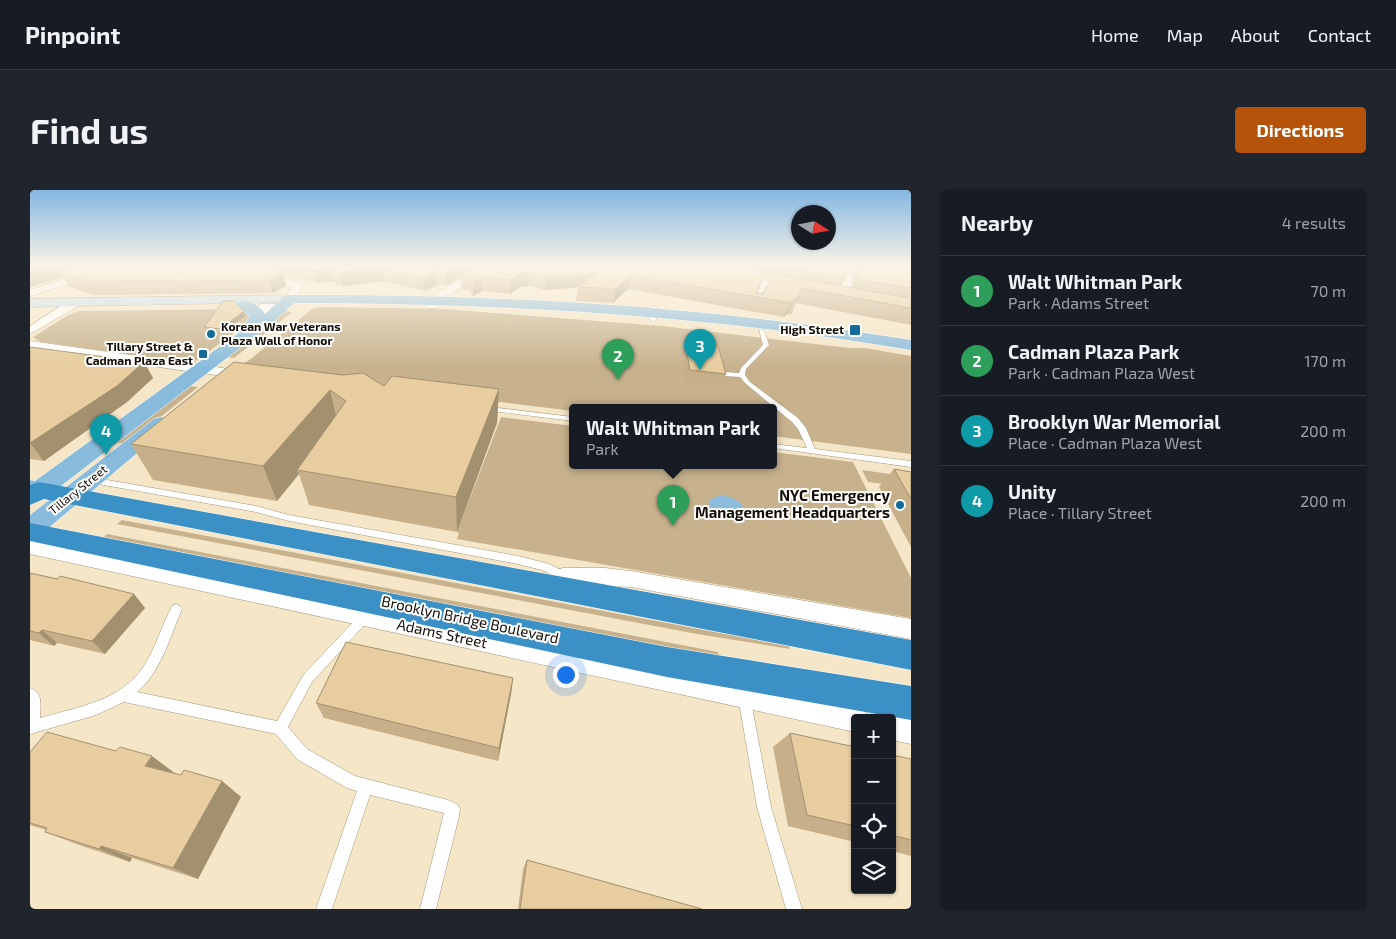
<!DOCTYPE html>
<meta charset="utf-8">
<style>
body{margin:0;font-family:"Exo 2",sans-serif;background:#20242c;color:#f1f3f6}
.controls{position:absolute;right:15px;bottom:15px;display:grid;overflow:hidden;border-radius:5px;box-shadow:0 1px 4px #0004}
.controls button{width:45px;height:45px;display:grid;place-items:center;padding:0;border:0;border-bottom:1px solid #363941;background:#171b24;color:#f1f3f6;font:25px sans-serif}
.compass{position:absolute;left:761px;top:15px;width:45px;height:45px;border-radius:50%;background:#171b24;box-shadow:0 1px 4px #0004;rotate:101deg}
.you{position:absolute;left:535px;top:484px;width:18px;height:18px;margin:-12px;border:4px solid #fff;border-radius:50%;background:#1a73e8;box-shadow:0 0 0 8px #1a73e833}
.badge{display:grid;place-items:center;width:32px;height:32px;border-radius:50%;background:#b45309;color:#fff;font-size:16px;font-weight:700}
.pin{position:absolute;translate:-50% -41px;filter:drop-shadow(0 1px 2px #0008)}
.pin::after{content:'';position:absolute;top:26px;width:18px;height:15px;background:inherit;clip-path:polygon(0 0,100% 0,50% 100%)}
.popup{position:absolute;left:539px;top:214px;width:208px;height:65px;box-sizing:border-box;display:grid;place-content:center;border-radius:5px;background:#171b24;filter:drop-shadow(0 1px 4px #0005);font-size:16px;white-space:nowrap;color:#9ea1a6}
.popup b{font-size:19px;color:#f1f3f6}
.popup::after{content:'';position:absolute;left:50%;top:100%;margin-left:-10px;border:10px solid transparent;border-top-color:#171b24}
.list{margin:0;padding:0;list-style:none}
h2{display:flex;justify-content:space-between;align-items:center;height:65px;margin:0;padding:0 20px;font-size:21px}
h2 small{font-size:16px;font-weight:400;color:#9ea1a6}
.list li{display:grid;grid-template-columns:32px 1fr auto;gap:15px;align-items:center;box-sizing:border-box;height:70px;padding:0 20px;border-top:1px solid #363941}
.list b{display:block;font-size:19px;white-space:nowrap}
.list p{margin:0;font-size:16px;white-space:nowrap;color:#9ea1a6}
.list em{font-size:16px;font-style:normal;color:#9ea1a6}
.icon{flex:none;width:28px;height:28px;fill:none;stroke:currentColor;stroke-width:2;stroke-linecap:round;stroke-linejoin:round}
.map{position:relative;flex:none;width:881px;height:719px;overflow:hidden;border-radius:5px}
header{display:flex;align-items:center;gap:30px;box-sizing:border-box;height:70px;padding:0 25px;background:#171b24;border-bottom:1px solid #363941}
header strong{font-size:24px}
nav{display:flex;gap:28px;margin-inline-start:auto;font-size:18px}
.intro{display:flex;align-items:center;justify-content:space-between;box-sizing:border-box;height:120px;padding:0 30px}
h1{margin:0;font-size:35px}
.button{padding:12px 22px;border-radius:5px;background:#b45309;color:#fff;font-size:18px;font-weight:700}
main{display:flex;gap:30px;padding:0 30px}
aside{flex:1;background:#171b24;border-radius:5px;box-shadow:0 1px 4px #0004}
.map>svg:first-child{display:block}
.green{fill:#c7b28d}
.water{fill:#8ebcdc}
.lines{fill:none;stroke-linecap:round;stroke-linejoin:round}
.lane-casing{stroke:#a59579;stroke-width:1}
.street-casing{stroke:#a59579;stroke-width:1}
.secondary-casing{stroke:#a59579;stroke-width:1}
.primary-casing{stroke:#fff;stroke-width:1}
.highway-casing{stroke:#fff;stroke-width:1}
.lane{fill:#fff;fill-rule:evenodd}
.street{fill:#fff;fill-rule:evenodd}
.secondary{fill:#c4deee;fill-rule:evenodd}
.primary{fill:#89bcdc;fill-rule:evenodd}
.highway{fill:#3b90c5;fill-rule:evenodd}
.wall{fill:#c7b089;fill-rule:evenodd}
.shaded-wall{fill:#a2906f}
.building{fill:#e7cd9f;stroke:#a2906f}
.poi-dot{fill:#116c9b;stroke:#fff;stroke-width:2}
.labels{text-anchor:middle;stroke-width:4;stroke-linejoin:round;paint-order:stroke}
.far-poi-label{font-size:12px;font-weight:bold;fill:#120c04;stroke:#fff;text-anchor:end}
.far-street-label{font-size:12px;fill:#120c04;stroke:#fff}
.poi-label{font-size:15px;font-weight:bold;fill:#120c04;stroke:#fff;text-anchor:end}
.street-label{font-size:15px;fill:#120c04;stroke:#fff}
</style>
<header>
<strong>Pinpoint</strong>
<nav><a>Home</a><a>Map</a><a>About</a><a>Contact</a></nav>
</header>
<div class="intro"><h1>Find us</h1><a class="button">Directions</a></div>
<main>
<div class="map">
<svg width="881" height="719" viewBox="0 0 881 719">
<rect width="100%" height="100%" fill="#f6e6c8"/>
<path class="green" d="M292,117L413,119L632,136L819,158H835L881,166V264L743,246V217H543V221L206,179L222,168L282,119Z
M207,119L216,121L222,126L218,133L163,173L11,152L3,147L38,125L49,121Z
M255,121L262,122L204,168L195,167Z
M158,196L168,197L97,254L86,252Z
M471,227L543,236V275H743V262L823,272L881,388V428L427,349L429,343L427,342Z
M832,280L881,287V298L838,292Z
M92,330L722,449L759,456L760,459L667,444L87,334Z
M77,344L688,462L689,466L655,462L74,347Z"/>
<path class="water" d="M691,305C702,307 713,311 715,322L713,325C702,332 676,326 679,310Z"/>
<g class="lines">
<g class="lane-casing">
<path id="lane" d="M733,92L737,93L725,116H721Z
M624,116L627,118L626,130L623,132L620,130L621,118Z
M729,139L734,140L739,155L716,179L715,185L720,192L768,228L776,238L785,259L881,271V277L743,258V254L777,258L768,239L762,232L716,194L710,187L695,186L692,184L695,182L709,183L711,178L733,155Z
M452,216L543,227V231L455,220L451,218Z
M60,287L226,316L259,325L488,366L519,374L537,383L538,386L537,389L533,390L512,380L488,374L259,331L226,322L57,292L56,290Z
M146,414L150,416L152,419C140,447 131,482 107,502L247,531L274,484L330,425L334,423L338,425L340,428L338,431L282,492L258,537L277,559L325,586L418,610L427,614L430,619L429,626L406,719H390L414,623L340,605L302,719H286L327,601L317,598L267,569L246,544L94,512L66,525L0,544V498C14,503 10,515 10,528C48,517 91,511 114,476C126,457 132,435 142,416Z
M714,500L719,502L720,506L741,617L772,719H756L727,617L708,506L709,502Z"/>
</g>
<g class="street-casing">
<path id="street" d="M80,76H94L0,106V100Z
M192,76H208L269,92L272,98L264,111H256L255,109L262,96Z
M454,76H465L416,106L406,118H398L397,116L408,102Z
M815,76H824L819,107L814,110L809,107Z
M703,85L763,95L768,98L763,101L700,90L698,88Z
M42,109L48,112V116L0,144V136Z
M231,114H247L252,117L237,128L224,118Z
M0,151L193,178L200,182L193,186L0,159Z
M0,350L825,516L834,520L838,528H825V542L0,364Z
M533,378H575L601,381L881,429V449L601,397L542,394L539,404L531,406L523,404L520,398L526,380Z
M862,524L881,528V554L862,550V528H852Z"/>
</g>
<g class="secondary-casing">
<path id="secondary" d="M260,105L265,106L267,109L265,112L0,117V109Z"/>
</g>
<g class="primary-casing">
<path id="primary" d="M260,105C470,104 674,116 881,150V160C675,125 472,113 264,113L241,134L18,306L9,308L0,306V290L5,291L210,142L220,126L207,115L209,112C219,110 230,115 235,124L255,106Z
M131,227L138,229L141,233L138,237L9,346L0,348V325L124,229Z"/>
</g>
<g class="highway-casing">
<path id="highway" d="M9,292L881,450V480L14,309L0,315V295Z
M0,333L637,457L881,496V530L637,487L0,351Z"/>
</g>
<use href="#lane" class="lane"/>
<use href="#street" class="street"/>
<use href="#secondary" class="secondary"/>
<use href="#primary" class="primary"/>
<use href="#highway" class="highway"/>
</g>
<path class="wall" d="M0,76H439V81L447,76H818L816,87L811,96L822,98L826,76H881V135L766,113L761,125L757,124L754,127L598,99L583,113L546,111L548,97L515,100L499,96L490,97L480,104L452,101L443,106L440,101L431,99V87L416,95H407L395,101L353,91L313,96L306,95L304,91L287,93L253,85L256,96L243,103L64,105L38,96L34,87ZM732,88L740,89L734,103L726,104Z
M216,125L193,143L176,141L174,137Z
M655,153L696,184L691,196L655,193L651,165Z
M0,157L114,172L123,188L97,212L14,271L0,269Z
M204,172L354,196L469,199L467,233L427,342L279,315L269,284L247,311L123,290L101,254Z
M864,279L881,282V357L849,297Z
M0,383L104,404L115,418L75,464L27,453L24,456L0,450Z
M483,488L481,504L468,571L294,528L286,513Z
M760,543L825,557V652L758,636L743,557Z
M0,562L151,585L192,591L211,607L168,689L102,668L100,672L49,655L15,642L16,640L0,635Z
M862,565L881,569V666L862,661Z
M497,670L672,719H488L493,679Z"/>
<path class="shaded-wall" d="M19,76H72L31,82L34,87L0,97V81Z
M426,76H439V83L431,85V87L416,95V82Z
M301,78L304,91L287,93L284,80Z
M351,78L353,91L313,96L311,82Z
M406,81L407,95L395,101L394,88Z
M500,82L499,96L490,97L480,104L481,90L491,83Z
M253,83L256,96L243,103L239,90Z
M567,83L548,97L515,100L517,86Z
M601,85L598,99L583,113L586,99Z
M452,87V101L443,106L444,92Z
M764,109L757,124L754,127L761,113Z
M214,121L216,125L193,143L191,139Z
M114,172L123,188L97,212L14,271L0,253Z
M469,199L467,233L427,342L426,307Z
M300,200L308,234L267,280L269,284L247,311L233,276Z
M104,404L115,418L75,464L62,451Z
M12,440L27,453L24,456L9,443Z
M483,488L481,504L468,571L469,558Z
M122,566L146,584L115,576Z
M192,591L211,607L168,689L143,678Z
M71,656L102,668L100,672L69,659Z"/>
<path class="building" d="M0,76H19L0,81Z
M51,76H229L253,83L239,90L57,91L31,82Z
M268,76H426L416,82L406,81L394,88L351,78L311,82L304,81L301,78L284,80Z
M447,76H700L735,82L726,104L734,103L743,84L881,108V118L771,98L767,110L764,109L761,113L601,85L586,99L549,97L567,83L517,86L500,82L491,83L481,90L452,87L444,92L440,87L431,85Z
M748,76H818L816,87Z
M831,76H881V98L829,90Z
M193,111H204L214,121L191,139L174,137Z
M655,153L688,156L696,184L660,180Z
M0,157L114,172L87,196L0,253Z
M204,172L313,185L333,183L354,196L362,186L469,199L426,307L267,280L316,211L300,200L233,276L101,254Z
M864,279L881,282V309Z
M0,383L27,389L30,386L104,404L62,451L12,440L9,443L0,441Z
M316,452L483,488L469,558L286,513Z
M17,542L86,561L90,557L122,566L115,576L151,585L154,580L192,591L143,678L71,656L69,659L15,642L17,638L0,633V562Z
M760,543L825,557V636L777,625Z
M862,565L881,569V650L862,645Z
M497,670L672,719H490Z"/>
<linearGradient id="sky" x2="0" y2="1"><stop stop-color="#84b7e3"/><stop offset="0.43" stop-color="#fbf4e6"/><stop offset="1" stop-color="#fbf4e6" stop-opacity="0"/></linearGradient>
<rect width="881" height="177" fill="url(#sky)"/>
<g class="poi-dot">
<rect x="819" y="134" width="12" height="12" rx="2.5"/>
<circle cx="181" cy="144" r="5"/>
<rect x="168" y="159" width="10" height="10" rx="2.5"/>
<circle cx="870" cy="315" r="5"/>
</g>
<g class="labels">
<g class="far-poi-label">
<text x="191" y="141" text-anchor="start">Korean War Veterans<tspan x="191" dy="14">Plaza Wall of Honor</tspan></text>
<text x="814" y="144">High Street</text>
<text x="163" y="161">Tillary Street &amp;<tspan x="163" dy="14">Cadman Plaza East</tspan></text>
</g>
<g class="far-street-label">
<text transform="translate(48 300) rotate(-39)" y="4">Tillary Street</text>
</g>
<g class="poi-label">
<text x="860" y="311">NYC Emergency<tspan x="860" dy="17">Management Headquarters</tspan></text>
</g>
<g class="street-label">
<text transform="translate(440 430) rotate(12)" y="5">Brooklyn Bridge Boulevard</text>
<text transform="translate(412 444) rotate(12)" y="5">Adams Street</text>
</g>
</g>
</svg>
<div class="controls">
<button>+</button>
<button>−</button>
<button><svg class="icon" aria-label="locate" viewBox="0 0 24 24"><circle cx="12" cy="12" r="6"/><path d="M12 2v4M12 18v4M2 12h4M18 12h4"/></svg></button>
<button><svg class="icon" aria-label="layers" viewBox="0 0 24 24"><path d="M12 4l9 5-9 5-9-5zM3 14l9 5 9-5"/></svg></button>
</div>
<svg class="compass" viewBox="-18 -18 36 36"><path d="M0-13l5 13h-10z" fill="#e53935"/><path d="M0 13l5-13h-10z" fill="#9ea1a6"/></svg>
<div class="you"></div>
<div class="pin badge" style="left:643px;top:336px;background:#2e9e5b">1</div>
<div class="popup"><b>Walt Whitman Park</b>Park</div>
<div class="pin badge" style="left:588px;top:190px;background:#2e9e5b">2</div>
<div class="pin badge" style="left:670px;top:180px;background:#0f9aa8">3</div>
<div class="pin badge" style="left:76px;top:265px;background:#0f9aa8">4</div>
</div>
<aside>
<h2>Nearby<small>4 results</small></h2>
<ul class="list">
<li><span class="badge" style="background:#2e9e5b">1</span><div><b>Walt Whitman Park</b><p>Park · Adams Street</p></div><em>70 m</em></li>
<li><span class="badge" style="background:#2e9e5b">2</span><div><b>Cadman Plaza Park</b><p>Park · Cadman Plaza West</p></div><em>170 m</em></li>
<li><span class="badge" style="background:#0f9aa8">3</span><div><b>Brooklyn War Memorial</b><p>Place · Cadman Plaza West</p></div><em>200 m</em></li>
<li><span class="badge" style="background:#0f9aa8">4</span><div><b>Unity</b><p>Place · Tillary Street</p></div><em>200 m</em></li>
</ul>
</aside>
</main>
